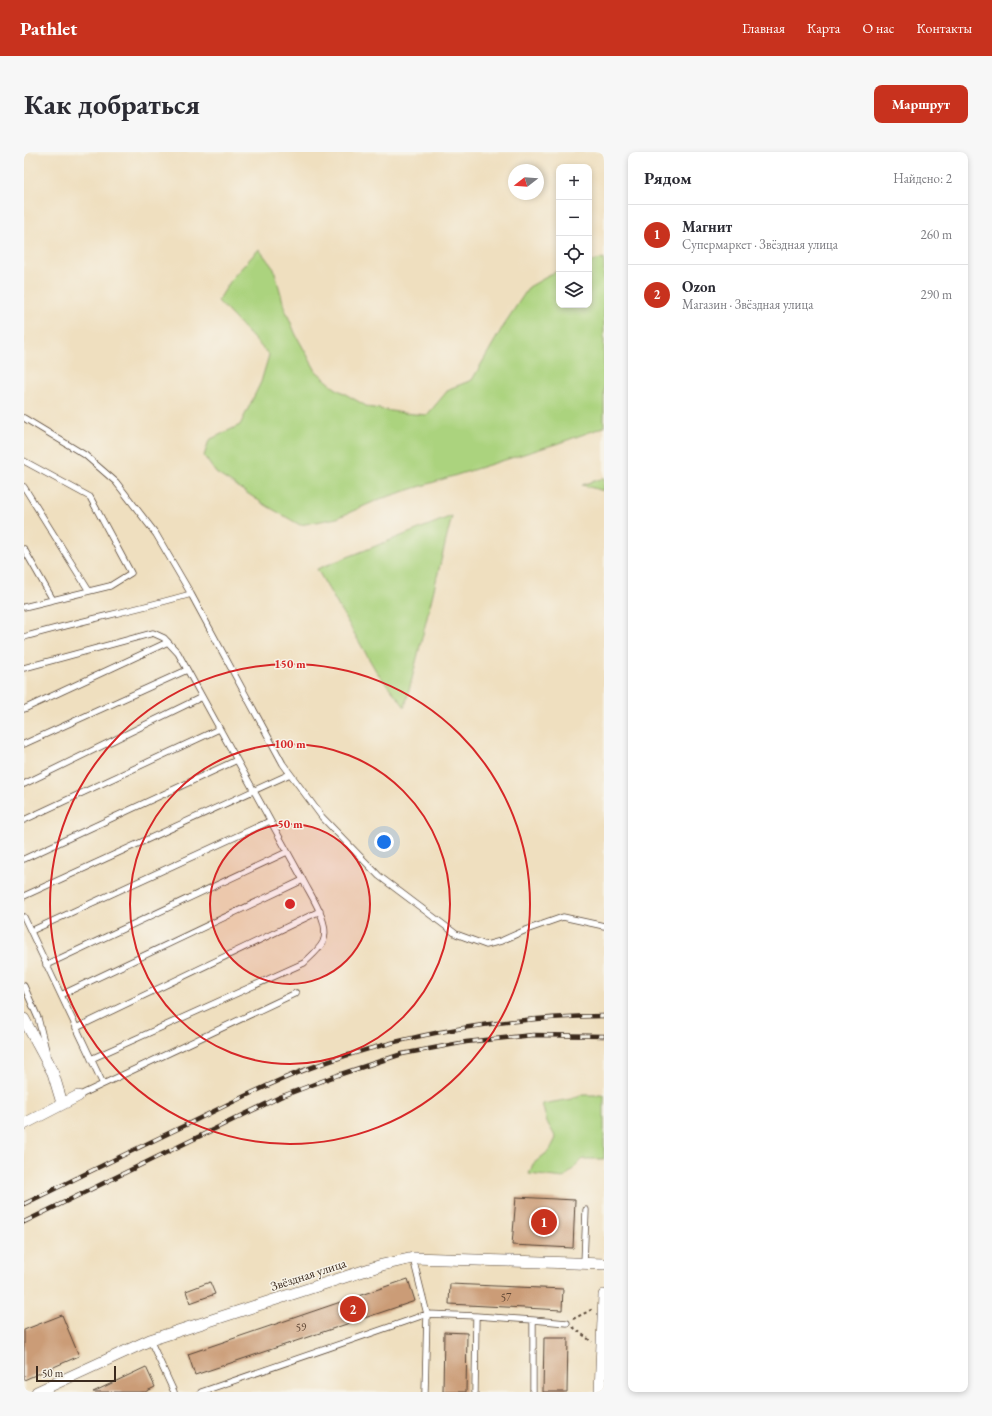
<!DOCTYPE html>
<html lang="ru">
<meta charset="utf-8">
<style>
body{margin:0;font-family:"EB Garamond",serif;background:#f7f7f7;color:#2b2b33}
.controls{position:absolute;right:12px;top:12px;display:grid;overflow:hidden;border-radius:8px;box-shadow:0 2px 6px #0003}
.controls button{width:36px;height:36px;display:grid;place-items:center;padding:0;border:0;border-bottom:1px solid #e1e1e2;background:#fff;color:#2b2b33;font:20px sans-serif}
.compass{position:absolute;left:484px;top:12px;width:36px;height:36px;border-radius:50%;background:#fff;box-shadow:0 2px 6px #0003;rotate:253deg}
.scale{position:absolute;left:12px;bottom:10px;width:80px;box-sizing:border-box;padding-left:4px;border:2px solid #3b2a1e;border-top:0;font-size:11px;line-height:14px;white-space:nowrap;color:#3b2a1e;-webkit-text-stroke:3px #f7f3e8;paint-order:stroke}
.you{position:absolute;left:360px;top:690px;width:14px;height:14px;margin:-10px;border:3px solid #fff;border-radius:50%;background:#1a73e8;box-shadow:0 0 0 6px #1a73e833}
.badge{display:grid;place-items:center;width:26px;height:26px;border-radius:50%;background:#c8321e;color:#fff;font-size:13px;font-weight:700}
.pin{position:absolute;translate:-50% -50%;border:2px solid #fff;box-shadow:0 1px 4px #0006}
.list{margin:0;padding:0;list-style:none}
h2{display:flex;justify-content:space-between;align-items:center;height:52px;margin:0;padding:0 16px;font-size:17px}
h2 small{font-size:13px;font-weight:400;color:#7c7c81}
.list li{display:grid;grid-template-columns:26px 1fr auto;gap:12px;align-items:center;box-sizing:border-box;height:60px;padding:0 16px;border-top:1px solid #e1e1e2}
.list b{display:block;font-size:15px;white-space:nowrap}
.list p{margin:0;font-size:13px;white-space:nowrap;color:#7c7c81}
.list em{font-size:13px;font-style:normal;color:#7c7c81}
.icon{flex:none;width:22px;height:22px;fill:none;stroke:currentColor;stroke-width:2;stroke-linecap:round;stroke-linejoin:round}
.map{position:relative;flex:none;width:580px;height:1240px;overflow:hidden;border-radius:8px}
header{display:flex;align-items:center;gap:24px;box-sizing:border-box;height:56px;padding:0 20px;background:#c8321e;color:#fff}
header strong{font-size:19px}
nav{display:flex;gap:22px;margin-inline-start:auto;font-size:14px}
.intro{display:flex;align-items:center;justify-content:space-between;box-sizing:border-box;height:96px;padding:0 24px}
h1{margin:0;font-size:28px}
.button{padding:10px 18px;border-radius:8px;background:#c8321e;color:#fff;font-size:14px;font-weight:700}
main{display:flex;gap:24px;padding:0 24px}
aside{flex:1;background:#fff;border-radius:8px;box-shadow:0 2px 6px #0003}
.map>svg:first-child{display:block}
.green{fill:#abd37e;stroke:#737e4e}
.building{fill:#cb9c77}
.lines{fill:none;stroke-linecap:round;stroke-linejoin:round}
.lane-casing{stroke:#564536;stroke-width:7}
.street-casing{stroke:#564536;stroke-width:12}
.path{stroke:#564536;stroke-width:2;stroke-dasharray:3 3;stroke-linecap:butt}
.lane{stroke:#fff;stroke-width:5.5}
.street{stroke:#fff;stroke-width:11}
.rail-casing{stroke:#3b2a1e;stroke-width:4.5}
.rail{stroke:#f7f3e8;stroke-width:3;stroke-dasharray:9;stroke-linecap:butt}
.ring{fill:none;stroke:#d62828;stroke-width:2}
.labels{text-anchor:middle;stroke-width:3;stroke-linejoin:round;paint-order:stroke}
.number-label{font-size:11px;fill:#5f4634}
.street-label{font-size:13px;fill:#3b2a1e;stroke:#f7f3e8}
.centre{fill:#d62828;stroke:#f7f3e8;stroke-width:2}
.ring-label{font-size:12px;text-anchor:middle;font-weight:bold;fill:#d62828;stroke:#f7f3e8;stroke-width:3;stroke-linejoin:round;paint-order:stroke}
</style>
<header>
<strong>Pathlet</strong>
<nav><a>Главная</a><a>Карта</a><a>О нас</a><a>Контакты</a></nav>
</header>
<div class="intro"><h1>Как добраться</h1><a class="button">Маршрут</a></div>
<main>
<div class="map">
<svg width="580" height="1240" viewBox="0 0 580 1240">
<rect width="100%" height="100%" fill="#f7f3e8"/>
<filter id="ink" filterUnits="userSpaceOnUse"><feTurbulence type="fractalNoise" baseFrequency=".025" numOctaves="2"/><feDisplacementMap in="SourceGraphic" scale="8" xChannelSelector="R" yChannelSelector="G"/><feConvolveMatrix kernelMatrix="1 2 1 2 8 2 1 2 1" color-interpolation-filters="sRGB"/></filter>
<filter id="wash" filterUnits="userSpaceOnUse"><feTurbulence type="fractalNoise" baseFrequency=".012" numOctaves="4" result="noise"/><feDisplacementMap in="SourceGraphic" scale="16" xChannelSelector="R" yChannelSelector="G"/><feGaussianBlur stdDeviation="0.9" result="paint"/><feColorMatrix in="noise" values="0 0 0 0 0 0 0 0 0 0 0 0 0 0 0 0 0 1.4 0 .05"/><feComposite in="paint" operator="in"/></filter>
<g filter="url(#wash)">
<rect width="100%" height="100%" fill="#efdfbf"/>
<path class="green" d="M235,97L250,117L261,157L272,183L292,219L311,236L344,255L379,261L403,263L425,237L448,228L481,171L505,135L535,118V153H565V110L580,106V275L535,291L356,347L313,366L276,373L243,354L192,321L180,304L185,288L216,273L237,230L245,203L194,149L209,125Z
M580,326V339L558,333Z
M428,364L381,555L352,519L293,417Z
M556,943H580V1007H559L540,1026L505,1022L509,1012L526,998L532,986L523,970L518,952L547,947Z"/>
<g id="blocks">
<path class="building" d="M492,1045L551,1048L549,1096L488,1093Z
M384,1127L391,1149L171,1223L164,1202Z
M186,1130L191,1142L166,1151L162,1139Z
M426,1132L539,1137L538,1158L425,1152Z
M38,1163L55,1204L0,1228V1178Z
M420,1180L443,1181L442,1240H419Z
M520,1186H544L543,1240H519Z
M122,1215L131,1235L121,1240H69Z"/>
</g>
</g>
<g filter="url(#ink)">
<use href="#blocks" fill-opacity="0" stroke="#564536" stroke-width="1"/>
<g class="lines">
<g class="lane-casing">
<path id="lane" d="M0,266L61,303L92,330L132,382L167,442L259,612L298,665L355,724L432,782L462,793L477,789L502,778L539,765L580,774
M0,309L66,345L107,421L86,434L0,455
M0,335L65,439
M0,397L29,448
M0,485C55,469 112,458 167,442
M0,516L129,481L140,486L154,501L279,728C287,744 307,772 299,790C295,798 286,805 280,811L67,907
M0,557L144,490
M0,592L163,518
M0,632L178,545
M0,668L195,577
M0,707L213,608
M0,744L266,622
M0,765L79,932
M7,779L246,669
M22,813L263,700
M0,834L14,866L23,902
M37,843L279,728
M52,876L296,759
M54,944L272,841
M389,1106L403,1162L401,1240
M560,1112L562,1058
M452,1164L509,1168V1240
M509,1168L543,1171
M126,1188L150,1240
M177,1240L403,1162L452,1164L451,1240"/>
</g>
<g class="street-casing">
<path id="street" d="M0,867L29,921L38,951
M0,972L54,944
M13,1240L126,1188L358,1113L389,1106L580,1112
M576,1240L580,1143"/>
</g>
<path class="path" d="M549,1167L569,1157
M549,1175L568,1190"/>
<use href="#lane" class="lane"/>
<use href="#street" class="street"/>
<g class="rail-casing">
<path id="rail" d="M0,1052C55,1025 109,998 164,972C209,950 253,927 300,911C390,880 485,865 580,864
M0,1070L256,945L314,923L378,902L442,890L509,883L580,884"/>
</g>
<use href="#rail" class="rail"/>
</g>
</g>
<circle cx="266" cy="752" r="80" fill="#d62828" fill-opacity=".12"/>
<g class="ring">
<circle cx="266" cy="752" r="80"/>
<circle cx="266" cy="752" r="160"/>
<circle cx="266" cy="752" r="240"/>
</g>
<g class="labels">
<g class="number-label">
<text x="482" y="1149">57</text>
<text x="277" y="1179">59</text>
</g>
<g class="street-label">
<text transform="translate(284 1122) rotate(-18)" y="5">Звёздная улица</text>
</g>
</g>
<circle cx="266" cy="752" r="6" class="centre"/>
<g class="ring-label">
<text x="266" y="516">150 m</text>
<text x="266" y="596">100 m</text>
<text x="266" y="676">50 m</text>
</g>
</svg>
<div class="controls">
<button>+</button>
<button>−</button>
<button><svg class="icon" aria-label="locate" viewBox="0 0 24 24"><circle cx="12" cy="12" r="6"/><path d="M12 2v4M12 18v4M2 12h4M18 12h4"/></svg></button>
<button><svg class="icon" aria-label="layers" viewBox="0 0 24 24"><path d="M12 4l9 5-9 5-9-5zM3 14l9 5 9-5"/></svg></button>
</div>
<svg class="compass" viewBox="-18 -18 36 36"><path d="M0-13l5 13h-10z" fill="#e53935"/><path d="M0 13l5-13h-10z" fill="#7c7c81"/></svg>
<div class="scale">50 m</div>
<div class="you"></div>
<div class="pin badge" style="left:520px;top:1070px">1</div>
<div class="pin badge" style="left:329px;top:1157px">2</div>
</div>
<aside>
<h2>Рядом<small>Найдено: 2</small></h2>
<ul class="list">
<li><span class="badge">1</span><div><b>Магнит</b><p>Супермаркет · Звёздная улица</p></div><em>260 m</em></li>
<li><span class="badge">2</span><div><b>Ozon</b><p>Магазин · Звёздная улица</p></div><em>290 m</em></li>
</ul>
</aside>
</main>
